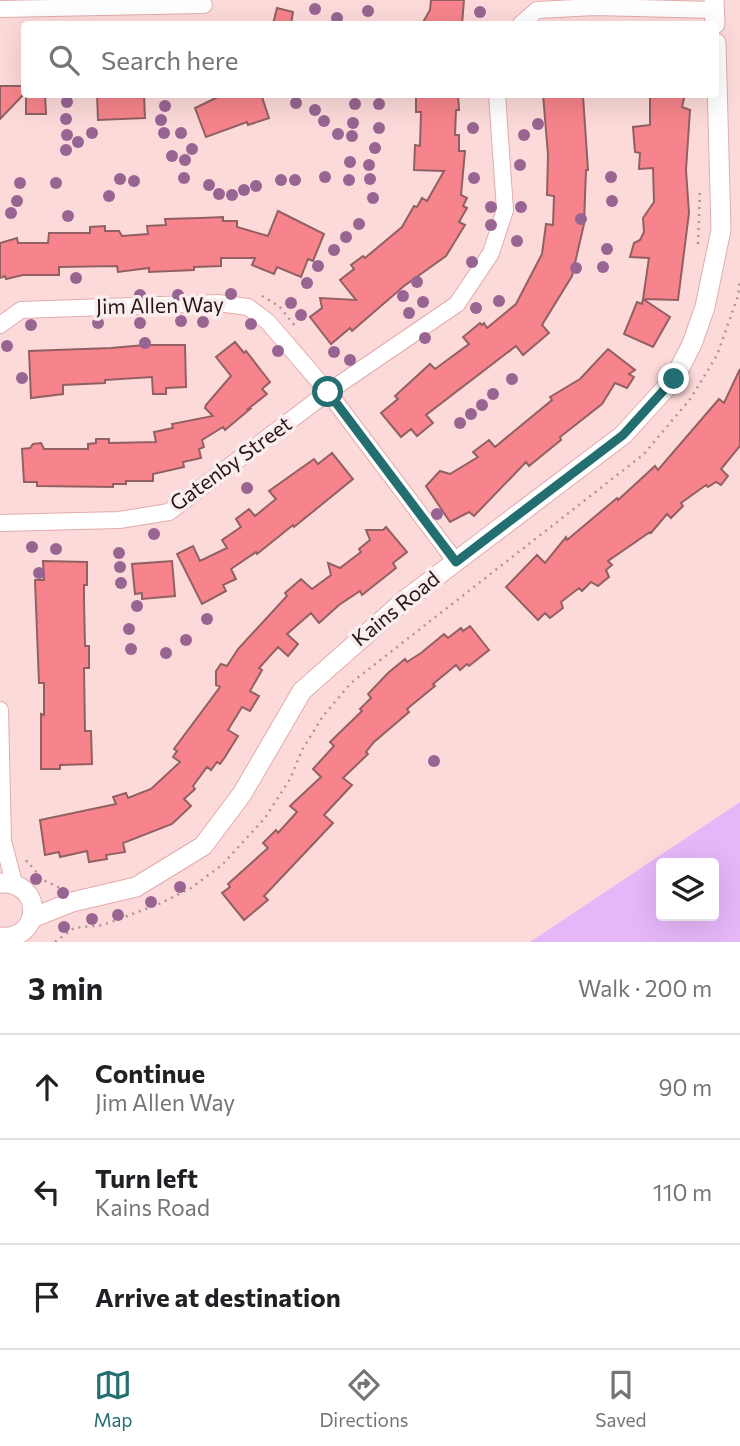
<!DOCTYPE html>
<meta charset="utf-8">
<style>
body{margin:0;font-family:Commissioner,sans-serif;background:#f2f2f2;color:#202124}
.controls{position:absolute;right:21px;bottom:21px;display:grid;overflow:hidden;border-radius:7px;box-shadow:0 7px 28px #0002}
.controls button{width:63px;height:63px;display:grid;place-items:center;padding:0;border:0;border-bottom:2px solid #e0e0e0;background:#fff;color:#202124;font:35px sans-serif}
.stop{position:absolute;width:21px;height:21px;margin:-16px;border:5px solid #236e70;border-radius:50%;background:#fff}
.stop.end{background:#236e70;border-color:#fff;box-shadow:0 2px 7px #0008}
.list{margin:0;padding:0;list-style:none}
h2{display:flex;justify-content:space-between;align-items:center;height:91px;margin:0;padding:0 28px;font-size:30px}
h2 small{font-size:23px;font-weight:400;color:#757577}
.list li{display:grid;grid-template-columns:46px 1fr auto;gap:21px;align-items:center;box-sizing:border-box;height:105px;padding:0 28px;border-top:2px solid #e0e0e0}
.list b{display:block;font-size:26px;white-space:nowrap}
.list p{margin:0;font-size:23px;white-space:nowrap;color:#757577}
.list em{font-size:23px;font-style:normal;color:#757577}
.icon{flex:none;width:38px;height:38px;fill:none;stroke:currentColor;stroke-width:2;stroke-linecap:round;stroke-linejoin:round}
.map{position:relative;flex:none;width:740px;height:942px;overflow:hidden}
.search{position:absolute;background:#fff;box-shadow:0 7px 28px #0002;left:21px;right:21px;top:21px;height:77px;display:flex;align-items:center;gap:18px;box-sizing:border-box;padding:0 24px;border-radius:7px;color:#757577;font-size:26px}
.sheet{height:406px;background:#fff}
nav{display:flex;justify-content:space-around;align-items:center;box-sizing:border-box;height:98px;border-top:2px solid #e0e0e0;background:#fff;font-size:19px;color:#757577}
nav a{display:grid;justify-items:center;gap:4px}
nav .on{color:#236e70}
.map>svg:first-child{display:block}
.green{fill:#e6b6f8;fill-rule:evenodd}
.building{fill:#f7848c;stroke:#926062;stroke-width:2}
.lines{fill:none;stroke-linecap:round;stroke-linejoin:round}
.minor-casing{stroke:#e2abac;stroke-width:18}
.tertiary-casing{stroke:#e2abac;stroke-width:21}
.path{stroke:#b19393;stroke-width:2.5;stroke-dasharray:2 5;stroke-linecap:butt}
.minor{stroke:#fff;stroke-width:16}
.tertiary{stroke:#fff;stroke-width:19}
.tree{fill:#986592}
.route{stroke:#236e70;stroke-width:9}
.labels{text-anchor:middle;stroke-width:7;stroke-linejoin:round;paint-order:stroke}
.street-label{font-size:21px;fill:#2a1617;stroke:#faedee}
</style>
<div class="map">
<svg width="740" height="942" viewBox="0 0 740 942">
<rect width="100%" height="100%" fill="#fddada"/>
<path class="green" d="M740,802V942H530ZM661,863H714V916H661Z"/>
<path class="building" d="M431,0H464L462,24H422L430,10Z
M277,8L293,12L291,24H273Z
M0,86H24V94L0,119Z
M26,94H45L46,114H26Z
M97,94H144L145,118L98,120Z
M224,94H261L269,118L248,125L247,122L206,137L195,108Z
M416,94H458L459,110H456L455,135H459V151H465L461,195L467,198L463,206L467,208L459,222L465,225L446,256L404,286L352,331L350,328L331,344L310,317L322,308L320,298L356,300L340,280L354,269L351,265L363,256L365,258L402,227L414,206L417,207L422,198L427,201L444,171L414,170L415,145L420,146L421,112H416Z
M543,94L583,96L588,170H586L584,224L572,276L542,325L549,333L523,355L516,346L426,415L433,423L417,436L411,429L401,437L381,413L398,399L395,396L430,364L435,369L469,344L463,337L480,323L482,325L484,323L487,328L516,304L542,254L546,224L553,225L554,196L547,195L548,155Z
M650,94H685L682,107L690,110L686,170L689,213L678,300L643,299L649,258L630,257L634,243L640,240L644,232L643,218L654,202L653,168L639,169L640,153L635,152L633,127L650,125Z
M278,211L324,234L313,261L308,259L301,277L277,267L274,274L252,265L255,258H221V266L194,267V270L149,272V268L118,272L117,266L59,267V275H23L6,279L5,276L0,278V243L17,238L18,243H48L49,233H90V227L105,226V231H119L122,236L148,234L147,226L166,225L165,219L200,218L223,217V221H237V227L268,236Z
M643,299L670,317L653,347L624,334L637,302L642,304Z
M235,342L244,353L246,351L270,382L262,389L267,394L248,409H250L225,430L223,427L202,440L204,447L199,449L201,458L183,462L184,467L153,474V481H126V484H113V487L37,486V482H24L22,449L30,448L33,444L41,443L44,449H88V444L96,443V439H109V443L156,442L154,432L173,428L172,424L213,416L205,408L206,405L231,376L216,357Z
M145,345H185L186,387L166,388V394H153L152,377L105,380V383L63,385V394L31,398L29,351L111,348Z
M608,349L635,370L629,374L634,377L627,388L615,383L602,404L560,437L561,440L529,466L526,462L474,516L469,512L450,522L426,486L440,471L450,474L478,457L473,452L489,440L495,447L552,400L550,397L580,379Z
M740,369V446L721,469L728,476L721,485L716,482L708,487L706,485L681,503L683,506L671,518L667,514L651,533L650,532L608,561L612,565L606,570L609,577L598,586L591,582L582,591L579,588L561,602L563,608L550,618L545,613L538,620L506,587L537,555L545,563L566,537L567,540L617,498L618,500L655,466L658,470L719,399L724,403Z
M332,453L353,479L294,527L293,525L257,554L256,552L231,569L236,579L223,585L226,591L202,604L177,554L193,546L200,561L227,548L222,540L241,527L236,519L249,509L255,516L276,499L269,491L314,459L318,464Z
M386,527L407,552L393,563L396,568L362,595L360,591L339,605L319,623L311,613L287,634L298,644L288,656L278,647L259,668L262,670L250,691L259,696L250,711L242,707L228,730L238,736L225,757L220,764L217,762L211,770L207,767L193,786L195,789L184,799L191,806L172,824L123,843L125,852L106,855L107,859L89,862L87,851L60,857L59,852L45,855L40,820L116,804L113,797L126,793L128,798L151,789L180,762L173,757L177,751L174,749L220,687L216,685V671L221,664L227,666L238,649L287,596L285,593L301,579L312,589L331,575L328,563L340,568L361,552L359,549L370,540L366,530H383Z
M43,561L87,562V585H84V600L85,646H89V668H84L85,731H91L92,764L60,765V769H41V714L44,715V683H39L35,580H44Z
M172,561L175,596L142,599V593L135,594L132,564Z
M470,626L489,650L469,666L467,664L460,670L456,665L433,684L435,686L407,709L409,712L374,742L366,752L368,754L343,778L352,785L324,815L333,823L264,896L268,900L244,920L222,893L230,887L228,884L268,848L263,843L276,830L278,833L297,812L290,806L321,777L313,769L334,746L330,742L362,711L360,709L371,698L368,694L388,673L405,659L407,662L421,653L444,634L448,638L461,628L463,631Z"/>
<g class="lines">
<g class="minor-casing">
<path id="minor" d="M0,9L204,5
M521,24L537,10L595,7L715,10
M0,325L21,310L218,303L248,307L268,322L328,392L456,562
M0,523L119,520L169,512L328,392L457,304L491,253L505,210L497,94
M0,710L3,841L14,883"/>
</g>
<g class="tertiary-casing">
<path id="tertiary" d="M714,0L715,24
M0,883C44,880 43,941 0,937
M32,918L72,902L136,887L203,846L242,794L302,691L405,600L623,435L674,379L692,344L705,307L721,230L716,43"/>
</g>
<path class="path" d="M698,244L700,188
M262,296L279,306L295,326
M26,862L27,861L43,880L60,888
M55,942L74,928L103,925L159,904L191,888L222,865L265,818L290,779L302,750L323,716L351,683L644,454L691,398L717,355L738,296L740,280"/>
<use href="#minor" class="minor"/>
<use href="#tertiary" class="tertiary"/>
</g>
<g class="tree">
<circle cx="315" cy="9" r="6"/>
<circle cx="368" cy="11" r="6"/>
<circle cx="480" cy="12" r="6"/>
<circle cx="337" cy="18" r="6"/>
<circle cx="67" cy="102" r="6"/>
<circle cx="296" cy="103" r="6"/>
<circle cx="355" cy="104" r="6"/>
<circle cx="379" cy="104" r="6"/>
<circle cx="165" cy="106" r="6"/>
<circle cx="315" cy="110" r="6"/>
<circle cx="66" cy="119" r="6"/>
<circle cx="161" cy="120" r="6"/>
<circle cx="324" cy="121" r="6"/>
<circle cx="353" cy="123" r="6"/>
<circle cx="538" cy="124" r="6"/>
<circle cx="379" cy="128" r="6"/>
<circle cx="473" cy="128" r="6"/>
<circle cx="92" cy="133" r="6"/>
<circle cx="164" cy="133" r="6"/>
<circle cx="181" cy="133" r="6"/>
<circle cx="338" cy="134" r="6"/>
<circle cx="67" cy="135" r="6"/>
<circle cx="524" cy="135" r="6"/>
<circle cx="352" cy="136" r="6"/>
<circle cx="78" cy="142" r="6"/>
<circle cx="375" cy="148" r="6"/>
<circle cx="192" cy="149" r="6"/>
<circle cx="66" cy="150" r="6"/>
<circle cx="172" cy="156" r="6"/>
<circle cx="185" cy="160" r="6"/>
<circle cx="350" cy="162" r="6"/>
<circle cx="369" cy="165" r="6"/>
<circle cx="520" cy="165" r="6"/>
<circle cx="325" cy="177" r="6"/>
<circle cx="611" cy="177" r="6"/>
<circle cx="184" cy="178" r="6"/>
<circle cx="474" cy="178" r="6"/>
<circle cx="120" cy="179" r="6"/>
<circle cx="370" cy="179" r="6"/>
<circle cx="281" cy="180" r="6"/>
<circle cx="295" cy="180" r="6"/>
<circle cx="349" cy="180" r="6"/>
<circle cx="134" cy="181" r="6"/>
<circle cx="20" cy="183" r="6"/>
<circle cx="56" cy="183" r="6"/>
<circle cx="209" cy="185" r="6"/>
<circle cx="256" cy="186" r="6"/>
<circle cx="244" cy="190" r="6"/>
<circle cx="219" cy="194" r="6"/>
<circle cx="232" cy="195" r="6"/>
<circle cx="109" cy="196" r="6"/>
<circle cx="373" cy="198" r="6"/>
<circle cx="17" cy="201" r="6"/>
<circle cx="612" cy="201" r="6"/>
<circle cx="491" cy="207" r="6"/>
<circle cx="521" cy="207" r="6"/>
<circle cx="11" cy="213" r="6"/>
<circle cx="68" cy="216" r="6"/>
<circle cx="581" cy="219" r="6"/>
<circle cx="359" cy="224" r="6"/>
<circle cx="491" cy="225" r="6"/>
<circle cx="346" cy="237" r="6"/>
<circle cx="517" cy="241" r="6"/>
<circle cx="607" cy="249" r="6"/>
<circle cx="334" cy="250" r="6"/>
<circle cx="472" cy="262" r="6"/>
<circle cx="318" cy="266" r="6"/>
<circle cx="603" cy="267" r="6"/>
<circle cx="576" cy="268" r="6"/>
<circle cx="76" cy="278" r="6"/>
<circle cx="417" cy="282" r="6"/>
<circle cx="307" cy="283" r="6"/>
<circle cx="231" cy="294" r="6"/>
<circle cx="140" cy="295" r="6"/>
<circle cx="178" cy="295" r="6"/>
<circle cx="403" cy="296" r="6"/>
<circle cx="499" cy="301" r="6"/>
<circle cx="423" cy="302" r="6"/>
<circle cx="291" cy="303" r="6"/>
<circle cx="476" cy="308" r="6"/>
<circle cx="409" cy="313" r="6"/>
<circle cx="301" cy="315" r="6"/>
<circle cx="181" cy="321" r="6"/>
<circle cx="203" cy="322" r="6"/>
<circle cx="98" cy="323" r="6"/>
<circle cx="140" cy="323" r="6"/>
<circle cx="251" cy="324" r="6"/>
<circle cx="31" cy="325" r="6"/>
<circle cx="425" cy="338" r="6"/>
<circle cx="145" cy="343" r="6"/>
<circle cx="7" cy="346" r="6"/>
<circle cx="278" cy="351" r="6"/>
<circle cx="334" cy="352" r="6"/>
<circle cx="350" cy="360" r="6"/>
<circle cx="22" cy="378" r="6"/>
<circle cx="512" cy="379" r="6"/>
<circle cx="493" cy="394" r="6"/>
<circle cx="482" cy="405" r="6"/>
<circle cx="471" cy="414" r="6"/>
<circle cx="460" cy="423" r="6"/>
<circle cx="247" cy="488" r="6"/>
<circle cx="437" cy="514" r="6"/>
<circle cx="154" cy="534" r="6"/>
<circle cx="32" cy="547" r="6"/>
<circle cx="56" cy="549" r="6"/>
<circle cx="119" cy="553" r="6"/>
<circle cx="120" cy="567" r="6"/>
<circle cx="39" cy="573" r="6"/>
<circle cx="121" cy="583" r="6"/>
<circle cx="137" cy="606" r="6"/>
<circle cx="207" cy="619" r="6"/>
<circle cx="129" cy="629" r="6"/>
<circle cx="186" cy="640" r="6"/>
<circle cx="131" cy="649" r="6"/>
<circle cx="166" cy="653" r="6"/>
<circle cx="434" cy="761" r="6"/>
<circle cx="36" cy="879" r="6"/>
<circle cx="180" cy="887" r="6"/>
<circle cx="63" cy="893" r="6"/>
<circle cx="151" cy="902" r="6"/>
<circle cx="118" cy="915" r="6"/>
<circle cx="92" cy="919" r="6"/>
<circle cx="64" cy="927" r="6"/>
</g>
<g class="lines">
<path class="route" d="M328,392L456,562L623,435L674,379"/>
</g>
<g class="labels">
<g class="street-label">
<text transform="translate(160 306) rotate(-1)" y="7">Jim Allen Way</text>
<text transform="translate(231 464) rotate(-36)" y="7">Gatenby Street</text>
<text transform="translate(396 609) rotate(-39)" y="7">Kains Road</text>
</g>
</g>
</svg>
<div class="controls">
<button><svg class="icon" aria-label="layers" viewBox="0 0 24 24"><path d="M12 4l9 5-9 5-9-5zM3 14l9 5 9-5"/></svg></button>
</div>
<div class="stop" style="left:328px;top:392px"></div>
<div class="stop end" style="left:674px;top:379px"></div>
<div class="search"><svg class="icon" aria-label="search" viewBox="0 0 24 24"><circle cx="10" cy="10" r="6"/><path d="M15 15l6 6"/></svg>Search here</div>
</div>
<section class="sheet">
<h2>3 min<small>Walk · 200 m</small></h2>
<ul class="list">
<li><svg class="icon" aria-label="ahead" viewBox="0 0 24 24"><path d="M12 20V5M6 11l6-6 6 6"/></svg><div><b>Continue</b><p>Jim Allen Way</p></div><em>90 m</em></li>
<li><svg class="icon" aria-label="left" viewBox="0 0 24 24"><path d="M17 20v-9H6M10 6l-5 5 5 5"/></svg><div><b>Turn left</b><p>Kains Road</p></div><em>110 m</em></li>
<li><svg class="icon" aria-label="arrive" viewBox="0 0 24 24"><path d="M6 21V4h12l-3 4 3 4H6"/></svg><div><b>Arrive at destination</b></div></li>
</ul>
</section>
<nav>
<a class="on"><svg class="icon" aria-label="map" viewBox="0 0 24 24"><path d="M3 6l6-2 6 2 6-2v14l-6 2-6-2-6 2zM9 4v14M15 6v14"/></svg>Map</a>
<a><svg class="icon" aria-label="directions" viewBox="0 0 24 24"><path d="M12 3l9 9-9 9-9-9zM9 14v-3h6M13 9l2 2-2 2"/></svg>Directions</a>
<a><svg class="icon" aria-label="saved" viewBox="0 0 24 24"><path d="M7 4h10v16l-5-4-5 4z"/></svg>Saved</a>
</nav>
